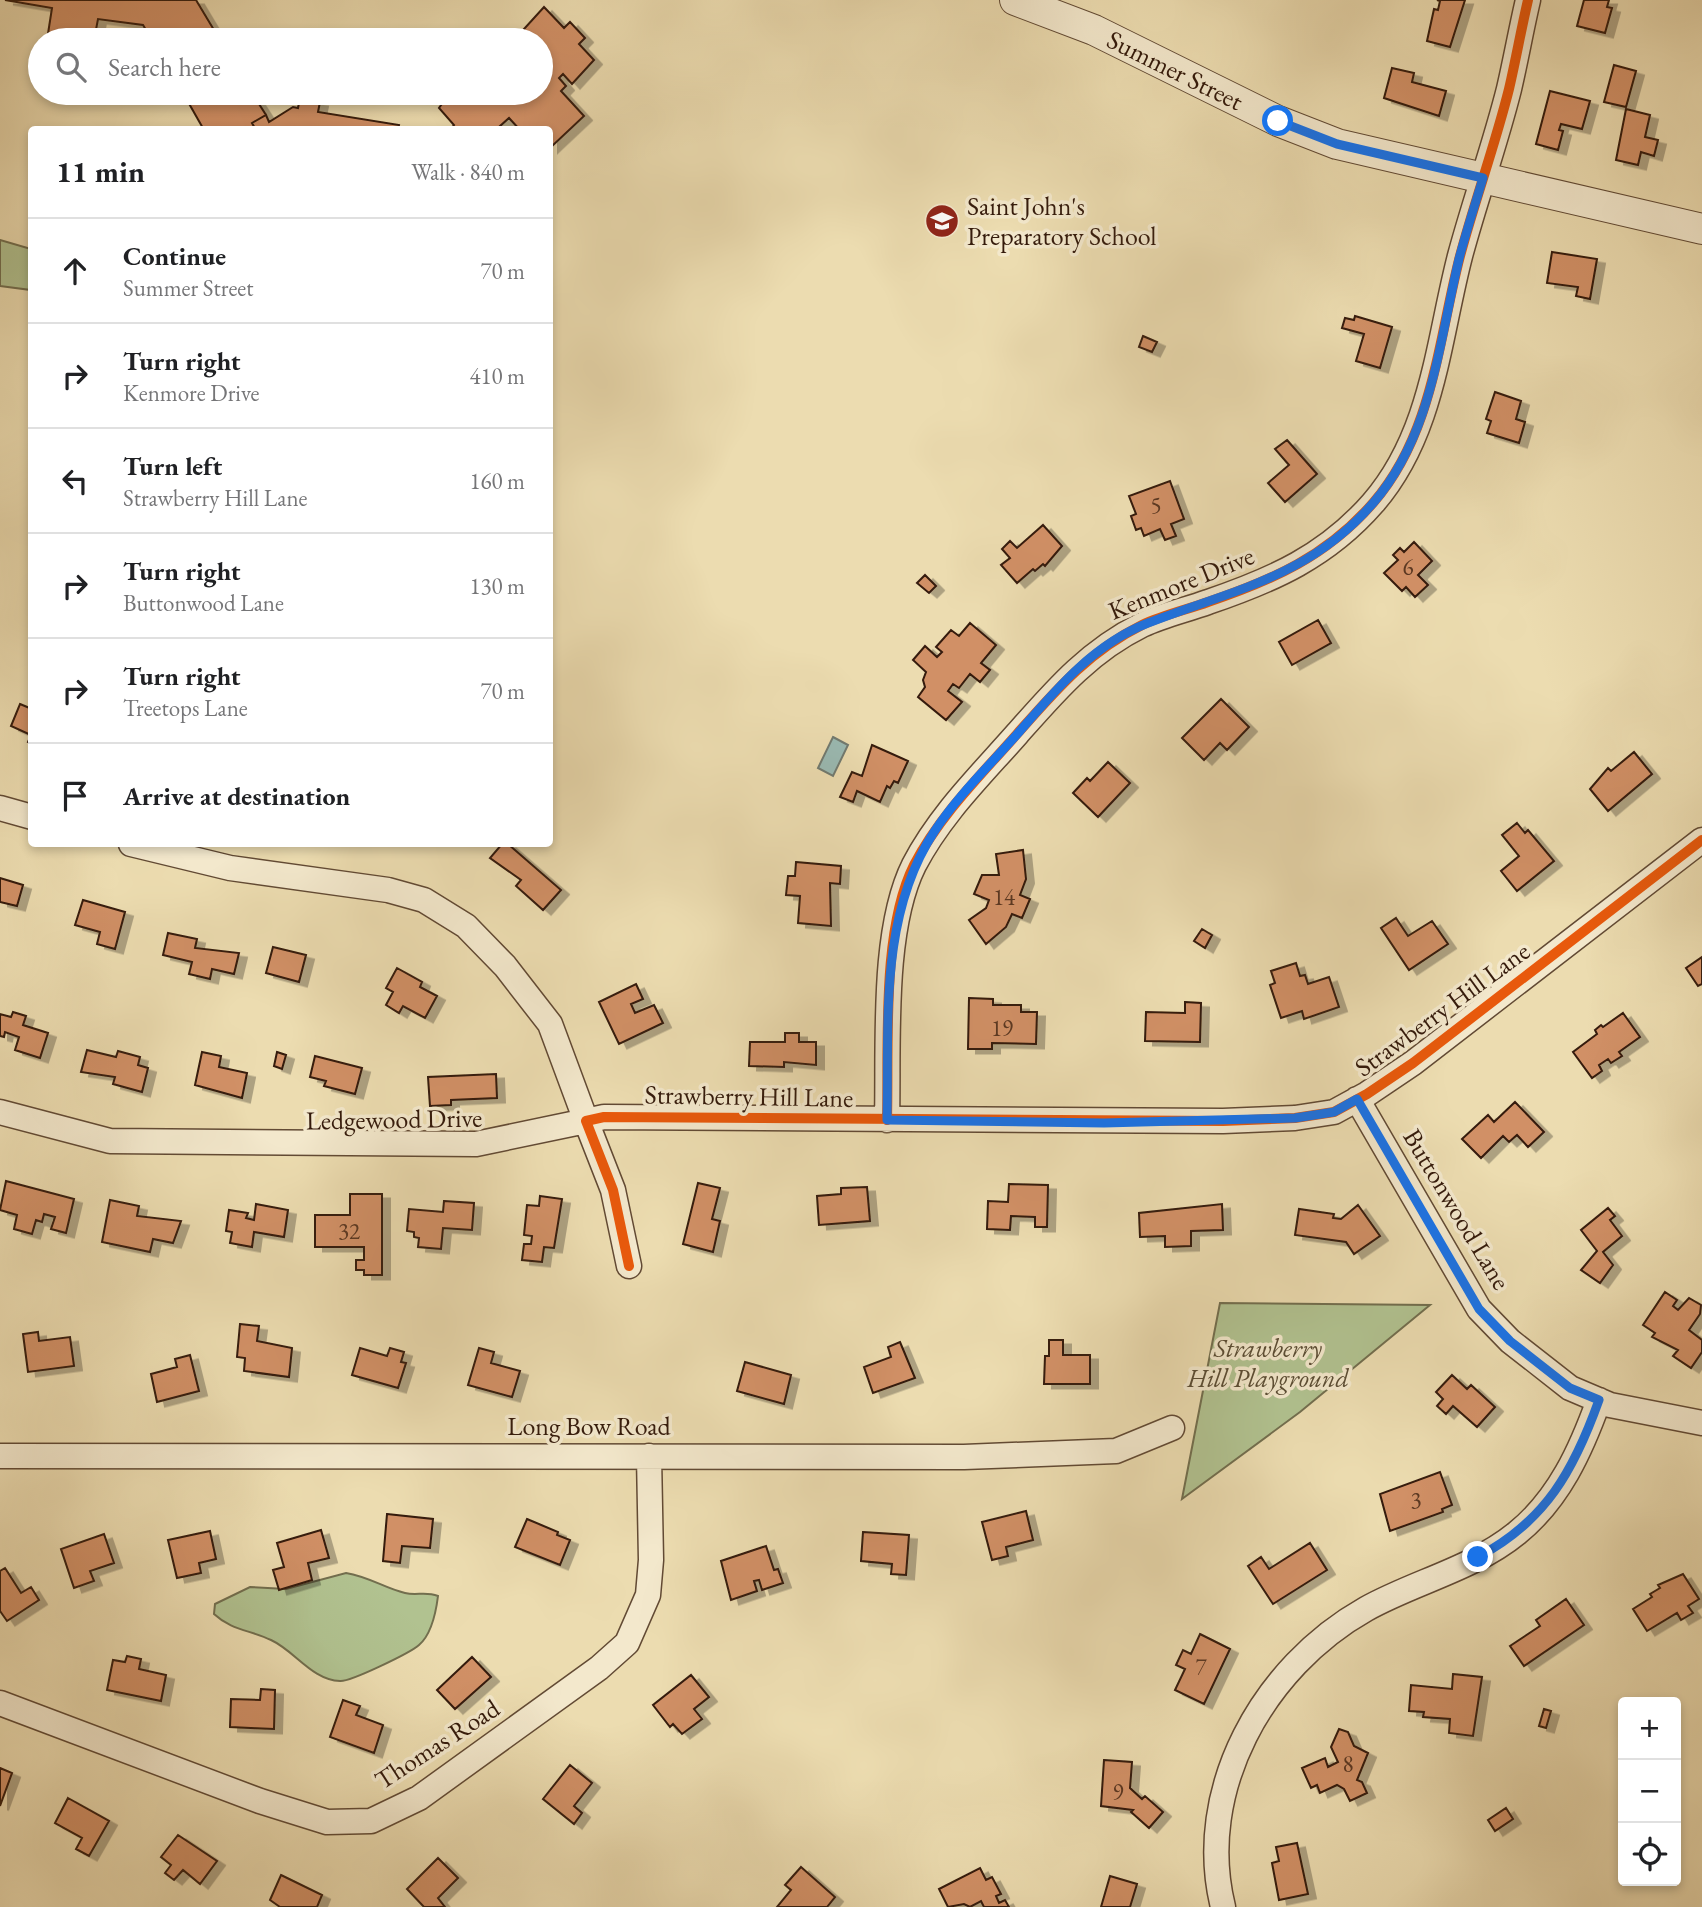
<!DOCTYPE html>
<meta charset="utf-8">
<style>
body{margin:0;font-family:"EB Garamond",serif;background:#f2f2f2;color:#202124}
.controls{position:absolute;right:21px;bottom:21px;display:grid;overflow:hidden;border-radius:7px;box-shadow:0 4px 10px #0003}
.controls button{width:63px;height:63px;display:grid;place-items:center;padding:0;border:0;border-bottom:2px solid #e0e0e0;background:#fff;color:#202124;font:35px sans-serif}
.stop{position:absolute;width:21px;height:21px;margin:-16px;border:5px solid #1a73e8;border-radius:50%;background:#fff}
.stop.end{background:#1a73e8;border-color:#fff;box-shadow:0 2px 7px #0008}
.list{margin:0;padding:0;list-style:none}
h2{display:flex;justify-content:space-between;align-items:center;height:91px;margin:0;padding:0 28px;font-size:30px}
h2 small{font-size:23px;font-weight:400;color:#757577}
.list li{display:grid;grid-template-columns:46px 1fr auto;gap:21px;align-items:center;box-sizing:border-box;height:105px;padding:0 28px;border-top:2px solid #e0e0e0}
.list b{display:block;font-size:26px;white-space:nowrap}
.list p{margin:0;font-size:23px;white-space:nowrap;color:#757577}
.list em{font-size:23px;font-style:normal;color:#757577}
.icon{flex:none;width:38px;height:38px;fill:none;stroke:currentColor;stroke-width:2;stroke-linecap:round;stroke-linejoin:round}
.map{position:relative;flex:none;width:1702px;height:1907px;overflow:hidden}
.search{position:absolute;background:#fff;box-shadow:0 4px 10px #0003;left:28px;top:28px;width:525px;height:77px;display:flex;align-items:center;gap:18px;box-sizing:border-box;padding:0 24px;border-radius:38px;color:#757577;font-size:26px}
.panel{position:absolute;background:#fff;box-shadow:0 4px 10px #0003;left:28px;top:126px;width:525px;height:721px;border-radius:7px}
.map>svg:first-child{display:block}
.green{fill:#b1c290;stroke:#726e4e;stroke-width:2}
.water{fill:#9abab3;stroke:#717a70;stroke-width:2}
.building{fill:#d19066;stroke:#341a0b;stroke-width:2;filter:url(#shadow)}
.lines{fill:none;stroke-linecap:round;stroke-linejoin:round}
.minor-casing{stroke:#624a34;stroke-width:27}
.tertiary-casing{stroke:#624a34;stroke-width:32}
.minor{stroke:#f3e8cc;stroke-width:24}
.tertiary{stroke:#f3e8cc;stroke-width:30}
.cycleway-casing{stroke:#f3e8cc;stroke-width:15}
.cycleway{stroke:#e8590c;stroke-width:10}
.route{stroke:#1a73e8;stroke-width:9}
.labels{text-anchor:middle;stroke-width:7;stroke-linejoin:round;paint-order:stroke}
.number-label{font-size:23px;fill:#5b3822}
.street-label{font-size:26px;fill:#341a0b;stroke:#f3e8cc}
.poi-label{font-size:26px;fill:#341a0b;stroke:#f3e8cc;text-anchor:start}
.park-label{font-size:26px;font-style:italic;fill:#5a4c33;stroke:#f3e8cc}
</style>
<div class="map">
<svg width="1702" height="1907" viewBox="0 0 1702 1907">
<defs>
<filter id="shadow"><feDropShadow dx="8" dy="4.5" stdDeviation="0" flood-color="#0004"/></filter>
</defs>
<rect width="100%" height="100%" fill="#ecdcb0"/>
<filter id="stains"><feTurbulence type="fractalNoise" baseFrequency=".00286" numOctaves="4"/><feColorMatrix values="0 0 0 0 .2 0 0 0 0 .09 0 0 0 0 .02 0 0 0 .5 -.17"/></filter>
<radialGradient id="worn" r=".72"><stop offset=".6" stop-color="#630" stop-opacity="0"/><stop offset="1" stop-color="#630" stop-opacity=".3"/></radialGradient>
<path class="green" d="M0,240L31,249V290L0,286Z
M1220,1303L1430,1305L1300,1412L1182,1499Z
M346,1573C370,1577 384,1588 405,1593C417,1596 425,1591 438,1596C436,1612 432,1634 419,1645C410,1653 350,1682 340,1681C312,1680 295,1651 271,1640C250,1630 231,1630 214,1614L215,1604L250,1587L286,1589Z"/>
<path class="water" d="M833,737L848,745L833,776L818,768Z"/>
<path class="building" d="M5,0H196L220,40H152L143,25L98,19L94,40H47L52,8Z
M1437,0H1465L1450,47L1427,41L1434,9L1438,10L1440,1Z
M1584,0H1609L1607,7L1612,8L1605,33L1577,26Z
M544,7L564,28L570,22L585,38L579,44L594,60L572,84L563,74L559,78L566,86L561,91L584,116L550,148V130H520L509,118L499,127L501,130H450L454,125L439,108L450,93H541V40H514Z
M1614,65L1636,71L1626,107L1604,102Z
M1392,68L1414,73L1412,82L1446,91L1439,116L1384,98Z
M1550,91L1590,101L1582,129L1561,124L1559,130L1563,131L1558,150L1536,144Z
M183,93H252L266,115L252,123L256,130H204Z
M300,98L320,102L318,112L399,125L398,130H256L252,123L266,115L269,122L293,107L298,108Z
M1626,109L1650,115L1645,137L1658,140L1654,156L1641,152L1638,165L1616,160Z
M1552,252L1597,259L1590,299L1576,296L1578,287L1547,283Z
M1355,316L1392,327L1380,368L1356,361L1364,334L1342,328L1345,318L1354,320Z
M1143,336L1157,342L1152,352L1139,347Z
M1495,392L1521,401L1516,419L1525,422L1519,443L1487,433L1491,421L1486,419Z
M1287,440L1317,474L1285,502L1268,483L1289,465L1275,449Z
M1170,481L1184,519L1171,524L1176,536L1165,540L1160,529L1144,536L1141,528L1136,530L1131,516L1136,514L1129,496Z
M1043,525L1062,546L1045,566L1043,564L1035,571L1033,569L1017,583L1001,565L1010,558L1002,549L1010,541L1017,548Z
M1414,542L1432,561L1418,575L1428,585L1415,597L1406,587L1402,591L1384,573L1398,560L1393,555L1400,548L1404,552Z
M925,575L936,586L929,593L917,583Z
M1318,620L1331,643L1292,665L1279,642Z
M970,623L996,645L981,663L990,670L980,682L970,674L959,688L953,684L948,691L962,702L946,720L918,697L925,687L923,680L926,672L913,660L925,646L937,657L942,652L936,647L951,630L959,636Z
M1221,699L1249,727L1227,750L1220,743L1204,760L1182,738Z
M20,704L32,709V744L28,742L31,735L11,726Z
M872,745L908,761L898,783L894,781L890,788L887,786L880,802L857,791L853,802L840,797L852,772L862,776Z
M1634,752L1652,774L1608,811L1590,789L1608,768L1611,771Z
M1108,762L1130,783L1098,817L1073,793L1087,778L1090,781Z
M1517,823L1525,833L1528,830L1554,861L1517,891L1501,871L1519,856L1502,835Z
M502,844H508L561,890L543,910L516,886L521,880L490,858Z
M1023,850L1026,879L1020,895L1030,899L1022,918L1012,914L1006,927L986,944L969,920L986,908L989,900L974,894L982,875H999L996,854Z
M796,862L841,866L840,884L830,883L831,926L798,923L800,896L786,895L788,876H795Z
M0,878L23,885L17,906L0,902Z
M83,900L125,912L115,949L97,944L100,932L75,925Z
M1396,918L1408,936L1432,921L1448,944L1409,970L1381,928Z
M1202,929L1212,935L1205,948L1194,941Z
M168,933L197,939L195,948L239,953L234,974L212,969L210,979L189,974L192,962L163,955Z
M273,947L306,955L299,982L266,973Z
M1702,957V984L1698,986L1686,968Z
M1296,963L1300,976L1305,975L1308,984L1329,977L1339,1007L1304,1019L1302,1011L1281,1018L1270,985L1275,983L1271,971Z
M397,968L422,982L420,987L437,996L425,1018L403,1006L399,1013L386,1005L393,992L386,988Z
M636,984L643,999L631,1004L635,1013L654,1005L663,1023L619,1044L599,1002Z
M969,998L993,999V1005H1021V1012H1037L1036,1044L992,1043V1049H968Z
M1185,1002L1201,1003L1200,1042L1145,1041L1146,1012L1185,1013Z
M13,1012L26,1016L23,1025L48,1033L40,1058L15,1050L19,1037L5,1032L4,1037L0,1036V1014L11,1017Z
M1623,1013L1640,1037L1619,1052L1622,1056L1611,1063L1608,1059L1599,1065L1602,1071L1592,1078L1573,1052L1597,1034L1595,1030L1601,1025L1603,1027Z
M785,1033H799V1042H816V1065L784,1062V1067L749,1066L750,1042H785Z
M87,1050L116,1057L118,1051L140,1057L138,1065L148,1068L142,1092L113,1084L115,1077L81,1072Z
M202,1052L221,1056L219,1067L247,1073L242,1098L195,1085Z
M277,1052L286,1055L282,1069L274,1066Z
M315,1056L362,1068L355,1094L324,1086L326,1081L310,1077Z
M496,1074L497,1098L451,1100V1105L430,1106L428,1077Z
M1515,1102L1544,1132L1528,1147L1517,1135L1509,1142L1503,1136L1481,1158L1462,1139L1488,1115L1494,1122Z
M6,1181L74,1199L66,1233L51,1229L55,1217L44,1214L42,1222L36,1220L32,1234L14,1229L17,1215L0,1210Z
M698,1183L720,1188L712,1219L720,1221L713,1252L683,1244Z
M1009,1184L1048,1185L1047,1227H1035V1217L1011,1216L1010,1230L987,1229L988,1201L1008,1202Z
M867,1187L870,1221L819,1225L817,1196L841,1194V1188Z
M350,1194H382V1275H364V1270H356V1260H364V1247H315V1215H350Z
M540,1196L562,1199L554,1248L544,1247L542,1262L522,1260L524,1244H531L532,1236L524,1235L527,1205L539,1206Z
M110,1200L139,1206L137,1216L181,1221L173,1243L153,1239L150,1252L102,1242Z
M444,1201L474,1203L472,1230L443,1228L441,1249L418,1247L419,1238L414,1237V1232L407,1231L409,1209L443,1212Z
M256,1204L288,1210L284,1237L254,1232L252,1247L230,1243L232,1232L226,1231L229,1210L248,1213L246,1218L254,1220Z
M1222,1204L1223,1230L1191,1231V1246L1165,1247V1236L1140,1237L1139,1213Z
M1358,1205L1380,1236L1354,1254L1346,1242L1295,1235L1299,1209L1334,1214L1333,1218L1341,1219Z
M1608,1208L1615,1216L1610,1220L1622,1236L1603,1252L1613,1265L1600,1283L1581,1270L1597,1251L1581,1230Z
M1665,1292L1677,1300L1673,1306L1678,1310L1689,1298L1701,1305L1700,1314L1689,1330L1702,1340V1352L1691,1368L1673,1356L1678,1350L1652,1337L1655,1333L1643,1325Z
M240,1324L259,1326L257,1341L292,1348L289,1377L244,1371L245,1358L237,1357Z
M38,1332L39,1341L70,1337L74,1366L28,1372L23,1334Z
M1049,1340H1063V1355H1090V1384H1044L1045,1356H1049Z
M900,1342L915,1378L873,1393L864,1367L891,1357L888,1347Z
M360,1348L387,1356L390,1348L404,1352L401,1362L406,1363L398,1388L352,1375Z
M479,1348L494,1352L491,1363L520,1371L512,1397L468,1385Z
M190,1355L199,1391L157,1402L151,1374L177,1367L175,1359Z
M745,1362L791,1375L784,1404L737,1391Z
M1452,1375L1467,1389L1471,1385L1495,1407L1477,1427L1453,1406L1446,1414L1437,1406L1443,1399L1436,1392Z
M1440,1472L1452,1505L1442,1509L1443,1512L1390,1531L1380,1494Z
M1026,1511L1033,1540L1006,1547L1008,1556L992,1560L982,1522Z
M387,1514L433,1519L430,1548L402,1546L400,1563L383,1561Z
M527,1519L558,1532L557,1535L570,1540L560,1565L515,1547Z
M321,1530L329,1558L308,1563L312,1580L279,1590L273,1570L284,1567L277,1543Z
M210,1531L216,1559L199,1563L201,1573L177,1578L168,1540Z
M863,1532L909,1535L906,1575L891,1574L892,1564L861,1561Z
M104,1534L114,1563L90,1571L94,1581L74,1588L61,1549Z
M1310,1543L1327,1570L1273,1604L1248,1566L1261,1557L1269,1569Z
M766,1546L774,1570L778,1569L783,1583L762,1590L759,1580L754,1581L757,1591L731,1600L721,1561Z
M5,1568L21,1593L31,1587L39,1600L7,1621L0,1611V1571Z
M1683,1574L1699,1599L1688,1606L1693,1613L1681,1620L1677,1613L1647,1631L1633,1609L1652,1597L1650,1594L1660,1588L1658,1585Z
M1566,1599L1584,1625L1524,1666L1510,1646L1540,1626L1536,1620Z
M1200,1634L1230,1649L1204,1704L1175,1690L1185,1669L1176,1665L1183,1650L1191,1654Z
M127,1656L141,1659L139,1669L166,1675L161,1701L107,1690L113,1660L125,1662Z
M472,1657L491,1677L455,1709L437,1690Z
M1453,1674L1482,1677L1473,1736L1449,1733L1450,1719L1423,1717L1424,1712L1409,1711L1411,1685L1452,1689Z
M691,1675L709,1697L694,1709L702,1719L682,1734L673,1724L670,1727L653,1705Z
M261,1689L275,1690L274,1729L230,1727L231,1699L260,1700Z
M343,1700L360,1706L356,1715L383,1725L374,1753L330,1737Z
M1544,1709L1551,1711L1546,1728L1539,1726Z
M1339,1729L1348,1732L1354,1746L1368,1753L1357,1780L1362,1782L1367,1793L1350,1801L1344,1789L1337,1785L1320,1793L1317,1785L1311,1788L1302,1768L1325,1758L1328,1767L1338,1762L1331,1747Z
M1104,1760L1132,1762L1130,1788L1142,1799L1145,1796L1163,1812L1149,1828L1131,1812L1133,1810L1101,1806Z
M570,1765L592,1783L574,1806L582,1813L574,1824L543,1799Z
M0,1768L12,1773L0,1806Z
M68,1798L109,1821L89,1856L76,1849L82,1838L55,1823Z
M1506,1808L1513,1819L1495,1831L1488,1820Z
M178,1835L217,1861L200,1884L183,1870L174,1880L165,1873L171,1865L161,1857Z
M1297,1843L1308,1894L1279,1900L1272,1863L1279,1861L1276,1847Z
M438,1858L458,1878L438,1898L445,1907H424L407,1889Z
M801,1867L835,1897L827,1907H777L791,1890L785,1885Z
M980,1868L986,1880L992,1877L1001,1894L996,1896L999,1903L1005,1900L1009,1907H984L981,1901L970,1907L964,1904L948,1907L939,1889Z
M281,1875L322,1895L317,1907H280L270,1900Z
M1110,1876L1137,1884L1130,1907H1101Z"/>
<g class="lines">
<g class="minor-casing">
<path id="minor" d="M0,808L32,817
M1357,1099L1479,1309L1510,1341L1570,1388L1610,1405L1702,1423
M0,1112L110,1141L476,1144L586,1121L550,1024L505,966L466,926L424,900L388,890L230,868L131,844
M887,1120C889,1046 881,931 914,865C940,815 980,776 1017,734C1055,691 1089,651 1142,625C1163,615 1186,610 1208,602C1273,580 1327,556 1373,503C1433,434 1438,341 1460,256C1475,200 1495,145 1509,89C1516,59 1521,30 1528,0
M629,1266L613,1190L586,1121L604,1117L1223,1121L1295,1118L1334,1112L1367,1094L1413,1063L1702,840
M0,1456L964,1457L1116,1451L1172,1428
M0,1703L260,1801L327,1822L371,1821L419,1798L599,1668L627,1643L648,1595L651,1560L649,1456
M1223,1907C1194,1790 1263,1667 1366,1609C1414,1582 1473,1569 1517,1533C1559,1499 1581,1450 1599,1400"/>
</g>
<g class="tertiary-casing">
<g id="tertiary">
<path id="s1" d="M1015,0L1094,30L1278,121L1337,144L1702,229"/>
</g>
</g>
<use href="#minor" class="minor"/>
<use href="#tertiary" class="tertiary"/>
<g class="cycleway-casing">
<path id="cycleway" d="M887,1120C889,1046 881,931 914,865C940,815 980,776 1017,734C1055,691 1089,651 1142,625C1163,615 1186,610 1208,602C1273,580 1327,556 1373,503C1433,434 1438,341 1460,256C1475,200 1495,145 1509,89C1516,59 1521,30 1528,0
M629,1266L613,1190L586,1121L604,1117L1223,1121L1295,1118L1334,1112L1367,1094L1413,1063L1702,840"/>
</g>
<use href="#cycleway" class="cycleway"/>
</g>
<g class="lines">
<path class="route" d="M1278,121L1337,144L1483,178C1475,205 1466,232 1459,259C1439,343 1432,434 1374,502C1310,577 1235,589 1148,623C1094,644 1057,688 1020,731C991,764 958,795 934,832C879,916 889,1023 887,1120L1104,1123L1295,1118L1334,1112L1357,1099L1479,1309L1510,1341L1570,1388L1599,1400C1574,1470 1546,1521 1478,1557"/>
</g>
<defs>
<g id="school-disc" transform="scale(1.75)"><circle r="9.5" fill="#8f2418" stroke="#f3e8cc"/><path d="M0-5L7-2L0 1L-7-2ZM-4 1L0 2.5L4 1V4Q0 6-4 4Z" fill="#fff"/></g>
</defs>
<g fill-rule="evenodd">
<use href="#school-disc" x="942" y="221"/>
</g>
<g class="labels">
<g class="number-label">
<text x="1156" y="513">5</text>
<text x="1408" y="575">6</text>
<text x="1004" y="905">14</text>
<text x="1002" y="1036">19</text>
<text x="349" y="1239">32</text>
<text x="1416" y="1508">3</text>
<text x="1201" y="1675">7</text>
<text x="1348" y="1772">8</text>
<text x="1118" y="1800">9</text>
</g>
<g class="street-label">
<text dy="9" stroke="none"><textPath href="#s1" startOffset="175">Summer Street</textPath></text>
<text transform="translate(1181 583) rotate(-22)" y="9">Kenmore Drive</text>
<text transform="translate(1442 1009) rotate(-36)" y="9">Strawberry Hill Lane</text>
<text transform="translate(749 1096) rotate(1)" y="9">Strawberry Hill Lane</text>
<text transform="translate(394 1119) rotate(-1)" y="9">Ledgewood Drive</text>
<text transform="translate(1457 1209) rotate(59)" y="9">Buttonwood Lane</text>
<text x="589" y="1435">Long Bow Road</text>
<text transform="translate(437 1744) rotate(-33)" y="9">Thomas Road</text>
</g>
<g class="poi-label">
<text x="967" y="215">Saint John's<tspan x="967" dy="30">Preparatory School</tspan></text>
</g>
<g class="park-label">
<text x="1268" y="1357">Strawberry<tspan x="1268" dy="30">Hill Playground</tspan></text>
</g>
</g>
<rect width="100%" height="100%" filter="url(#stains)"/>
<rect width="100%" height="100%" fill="url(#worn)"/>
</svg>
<div class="controls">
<button>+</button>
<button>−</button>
<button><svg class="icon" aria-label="locate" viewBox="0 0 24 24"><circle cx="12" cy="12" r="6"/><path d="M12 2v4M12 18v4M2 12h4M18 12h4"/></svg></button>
</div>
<div class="stop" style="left:1278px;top:121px"></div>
<div class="stop end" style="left:1478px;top:1557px"></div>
<div class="search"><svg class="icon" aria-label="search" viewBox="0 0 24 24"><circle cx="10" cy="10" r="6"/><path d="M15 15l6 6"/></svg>Search here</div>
<section class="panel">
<h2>11 min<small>Walk · 840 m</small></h2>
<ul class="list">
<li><svg class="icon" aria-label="ahead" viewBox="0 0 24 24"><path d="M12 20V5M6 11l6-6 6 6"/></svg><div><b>Continue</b><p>Summer Street</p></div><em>70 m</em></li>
<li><svg class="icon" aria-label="right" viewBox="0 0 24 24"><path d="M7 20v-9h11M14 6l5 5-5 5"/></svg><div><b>Turn right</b><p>Kenmore Drive</p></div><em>410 m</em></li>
<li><svg class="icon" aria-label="left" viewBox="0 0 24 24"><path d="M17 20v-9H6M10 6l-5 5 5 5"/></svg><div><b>Turn left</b><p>Strawberry Hill Lane</p></div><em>160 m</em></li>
<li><svg class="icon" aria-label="right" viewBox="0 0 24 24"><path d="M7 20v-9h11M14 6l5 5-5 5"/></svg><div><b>Turn right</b><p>Buttonwood Lane</p></div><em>130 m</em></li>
<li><svg class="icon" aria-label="right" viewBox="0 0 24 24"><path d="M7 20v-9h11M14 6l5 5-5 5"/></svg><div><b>Turn right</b><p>Treetops Lane</p></div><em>70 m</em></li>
<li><svg class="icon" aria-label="arrive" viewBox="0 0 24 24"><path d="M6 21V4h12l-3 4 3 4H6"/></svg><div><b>Arrive at destination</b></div></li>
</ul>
</section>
</div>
